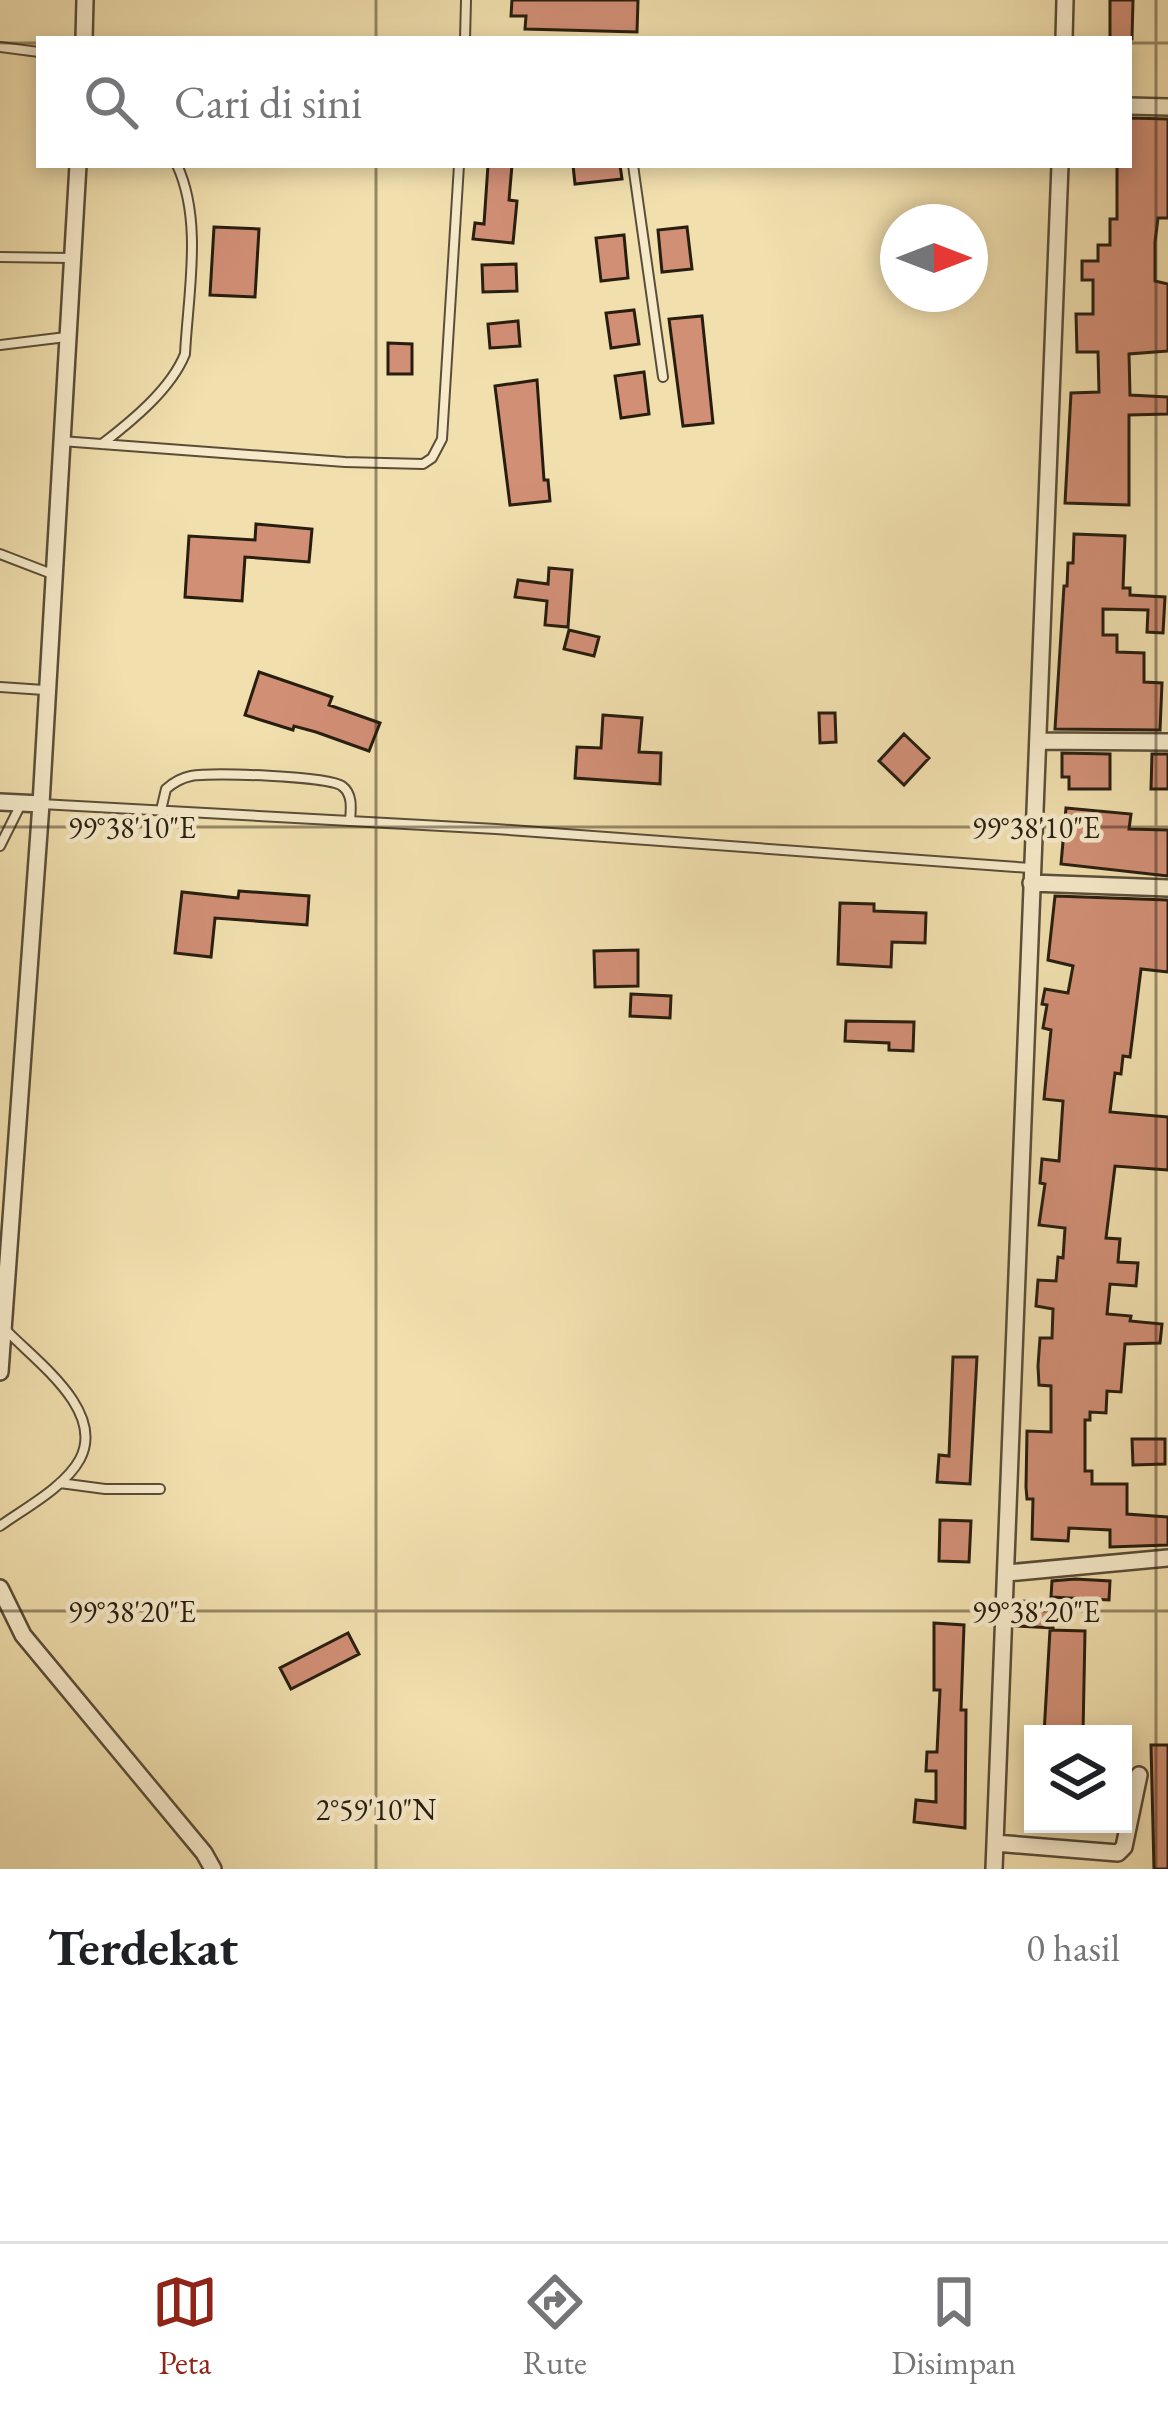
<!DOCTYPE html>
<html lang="id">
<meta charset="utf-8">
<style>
body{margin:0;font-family:"EB Garamond",serif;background:#f6f6f6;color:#202124}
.controls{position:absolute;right:36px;bottom:36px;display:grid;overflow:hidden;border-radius:0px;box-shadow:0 6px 18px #0003}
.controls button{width:108px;height:108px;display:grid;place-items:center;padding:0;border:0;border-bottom:3px solid #e0e0e0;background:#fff;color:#202124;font:60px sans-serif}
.compass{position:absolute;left:880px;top:204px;width:108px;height:108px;border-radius:50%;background:#fff;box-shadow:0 6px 18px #0003;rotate:90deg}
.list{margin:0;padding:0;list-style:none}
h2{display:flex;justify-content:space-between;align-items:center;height:156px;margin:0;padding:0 48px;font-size:51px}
h2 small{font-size:39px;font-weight:400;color:#757577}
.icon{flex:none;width:66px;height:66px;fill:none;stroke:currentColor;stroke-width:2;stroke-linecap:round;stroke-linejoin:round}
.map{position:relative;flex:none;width:1168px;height:1869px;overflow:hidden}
.search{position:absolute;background:#fff;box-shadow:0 6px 18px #0003;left:36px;right:36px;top:36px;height:132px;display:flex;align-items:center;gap:30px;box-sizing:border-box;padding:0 42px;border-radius:0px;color:#757577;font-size:45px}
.sheet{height:372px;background:#fff}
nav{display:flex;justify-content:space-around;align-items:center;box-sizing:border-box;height:168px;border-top:3px solid #e0e0e0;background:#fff;font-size:33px;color:#757577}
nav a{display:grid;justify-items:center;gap:6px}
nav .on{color:#8f2418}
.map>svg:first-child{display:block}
.building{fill:#d18f76;stroke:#281e10;stroke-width:3}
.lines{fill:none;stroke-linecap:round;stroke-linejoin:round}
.lane-casing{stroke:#5a4e38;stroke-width:12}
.street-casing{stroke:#5a4e38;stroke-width:20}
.lane{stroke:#f6eaca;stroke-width:8}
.street{stroke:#f6eaca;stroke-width:15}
.ticks{fill:none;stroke:#281e10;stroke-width:3;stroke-opacity:0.45}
.ticks-label{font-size:30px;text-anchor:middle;fill:#281e10;stroke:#f6eaca;stroke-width:9;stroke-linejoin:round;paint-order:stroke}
</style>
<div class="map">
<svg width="1168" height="1869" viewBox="0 0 1168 1869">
<rect width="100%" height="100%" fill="#f1dfae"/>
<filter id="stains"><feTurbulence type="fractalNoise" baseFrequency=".00167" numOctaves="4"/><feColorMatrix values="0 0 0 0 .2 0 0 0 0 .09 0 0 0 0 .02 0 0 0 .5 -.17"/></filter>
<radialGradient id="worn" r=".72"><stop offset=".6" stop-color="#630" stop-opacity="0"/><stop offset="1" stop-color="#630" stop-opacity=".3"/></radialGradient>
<path class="building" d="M512,0H638L637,32L525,29L526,16H511Z
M1110,0H1133L1132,39H1110Z
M1129,118L1168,119V218H1158L1155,242V281L1168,284V351L1129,354L1130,395L1168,397V414L1129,415V505L1065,503L1071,393L1099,392L1098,352H1077L1076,314H1093V280H1082V261H1098V245H1110V219H1117V165H1129Z
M488,165H512L509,200L517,201L513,243L473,239L475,223L484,224Z
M573,165H620L622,179L575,184Z
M214,227L259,229L255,297L210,295Z
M687,227L692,269L662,272L658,230Z
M624,235L628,278L601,281L596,238Z
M516,264L517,291L483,292L482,265Z
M634,310L639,344L611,348L606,313Z
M702,316L713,423L683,426L669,319Z
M518,321L520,346L490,348L488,324Z
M388,343L412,344V374H388Z
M644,372L649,414L621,418L615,376Z
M537,380L544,480H548L550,501L510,505L495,386Z
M256,524L312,529L309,562L245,557L242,601L185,597L189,536L255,540Z
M1074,534L1125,536L1123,588H1130V595L1165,597L1163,633L1147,632L1148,610L1103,609V635H1117V652L1144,653V682L1162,683L1160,730L1055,729L1064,586H1067L1068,563H1073Z
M549,568L572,570L568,627L545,625L547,601L515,597L518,580L548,584Z
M569,630L599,637L594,656L564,649Z
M259,672L332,697L329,705L380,723L369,751L316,732L294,726L293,730L245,715Z
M819,713H835L836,742L820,743Z
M603,715L642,718L639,752L661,753L660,784L575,778L577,747L601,748Z
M904,734L929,758L904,785L879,761Z
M1062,753L1110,754V789H1069V777H1062Z
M1152,754H1168V789H1151Z
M1066,808L1131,814L1129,829L1168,830V876L1061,864Z
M239,891L309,896L307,925L215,918L211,957L175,953L182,892L238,898Z
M1055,896L1168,900V972L1141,969L1130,1057L1123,1056L1121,1074L1115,1073L1110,1112L1168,1117V1170L1115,1166L1106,1238L1120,1239L1118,1262L1138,1263L1136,1286L1110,1284L1107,1314L1131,1316L1130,1321L1162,1324L1160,1343L1125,1344L1121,1392L1107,1391L1106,1413L1090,1412V1420H1085V1471H1092V1484H1127V1514L1168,1517V1545L1110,1547V1530L1069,1528L1068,1541L1032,1539L1033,1499H1027L1026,1487L1027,1431L1051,1432V1386L1039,1385L1038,1366L1040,1338H1052L1053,1309L1036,1306L1038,1280L1056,1281L1058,1257L1063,1258L1065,1228L1039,1225L1045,1184L1040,1183L1042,1159L1059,1161L1063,1101L1044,1099L1051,1030L1043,1028L1047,1005L1042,1004L1045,989L1068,993L1073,966L1048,960Z
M840,903L874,904V911L926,913L925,943L892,942L891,967L838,964Z
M638,950V986L595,987L594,951Z
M631,994L671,996L670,1018L630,1016Z
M846,1021L914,1022L913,1051L889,1050V1043L845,1041Z
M953,1357H977L970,1484L937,1482L939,1455L949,1456Z
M1132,1439H1165V1464L1133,1465Z
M940,1520L971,1521L969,1562L939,1561Z
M1075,1579L1110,1581L1109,1600L1051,1597L1052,1581Z
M1016,1601L1053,1602V1628L1015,1626Z
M934,1623L964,1625L961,1710H966L965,1828L914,1822L916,1800L936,1802V1771H926L927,1752H937L940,1690H934Z
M1050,1630L1085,1631L1083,1734H1044Z
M348,1633L359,1654L291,1689L280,1668Z
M1151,1745H1168V1869H1154Z"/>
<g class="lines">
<g class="lane-casing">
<path id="lane" d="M465,39L466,0
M0,47L39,52
M633,165L663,377
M0,257L71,258
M0,345L66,337
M61,441L345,462L423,464L432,458L442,439L459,165
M102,444C132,421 171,389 185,354C188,294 203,221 177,165
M0,554L52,574
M0,687L44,690
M41,804L496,829L1030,868
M161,810L166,789C174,782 181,778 191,776C211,772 328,776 342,786C353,794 351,809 350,821
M0,846L21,804
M60,1483L105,1489H160
M0,1526C25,1508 65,1487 80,1459C106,1410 34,1360 5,1329"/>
</g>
<g class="street-casing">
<path id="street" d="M84,39L85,0
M1064,39L1065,0
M1129,106L1168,107
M1038,741L1168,742
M0,802L41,804
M1031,883L1168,888
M0,1372L41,804L78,165
M1007,1573L1168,1558
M0,1588L23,1635L204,1853L213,1869
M995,1843L1118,1853L1124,1847L1139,1775
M994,1869L1060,165"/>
</g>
<use href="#lane" class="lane"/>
<use href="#street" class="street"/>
</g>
<path class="ticks" d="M376,0V39M1156,0V1869M0,43H39M1129,43H1168M376,165V1869M0,827H1168M0,1611H1168"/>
<g class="ticks-label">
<text x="1036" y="838">99°38'10"E</text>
<text x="132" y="838">99°38'10"E</text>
<text x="132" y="1622">99°38'20"E</text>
<text x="1036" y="1622">99°38'20"E</text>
<text x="376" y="1820">2°59'10"N</text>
</g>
<rect width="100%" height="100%" filter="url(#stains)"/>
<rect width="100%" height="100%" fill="url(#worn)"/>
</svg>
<div class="controls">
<button><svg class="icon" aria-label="layers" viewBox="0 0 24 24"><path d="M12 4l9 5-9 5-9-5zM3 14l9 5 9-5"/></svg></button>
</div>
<svg class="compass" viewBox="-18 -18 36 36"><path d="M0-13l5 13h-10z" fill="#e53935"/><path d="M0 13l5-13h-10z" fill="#757577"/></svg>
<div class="search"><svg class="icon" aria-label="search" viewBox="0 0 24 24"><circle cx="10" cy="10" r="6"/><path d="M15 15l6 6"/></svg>Cari di sini</div>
</div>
<section class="sheet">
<h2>Terdekat<small>0 hasil</small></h2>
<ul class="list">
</ul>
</section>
<nav>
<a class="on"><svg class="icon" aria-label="map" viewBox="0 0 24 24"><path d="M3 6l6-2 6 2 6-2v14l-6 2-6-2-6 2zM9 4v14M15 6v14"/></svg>Peta</a>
<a><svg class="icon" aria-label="directions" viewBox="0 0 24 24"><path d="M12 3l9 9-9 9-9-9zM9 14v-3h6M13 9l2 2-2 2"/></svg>Rute</a>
<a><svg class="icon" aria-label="saved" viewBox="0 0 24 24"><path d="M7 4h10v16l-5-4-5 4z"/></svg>Disimpan</a>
</nav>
